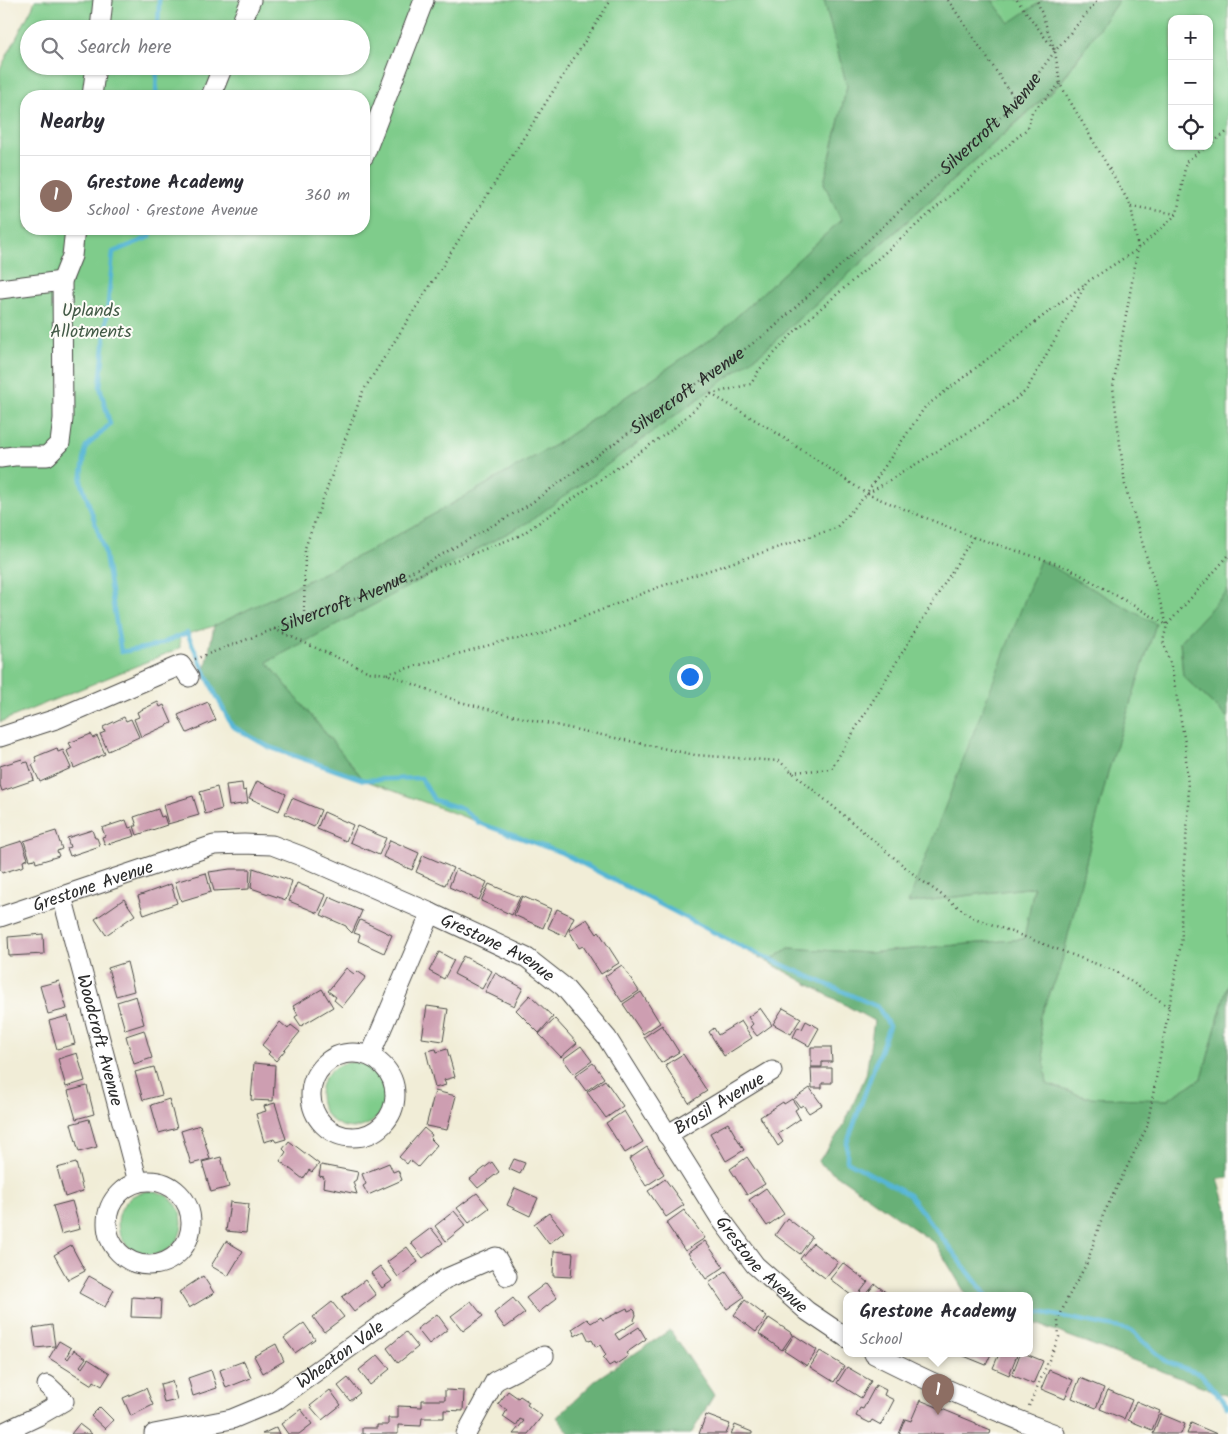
<!DOCTYPE html>
<meta charset="utf-8">
<style>
body{margin:0;font-family:Kalam,sans-serif;background:#f2f2f3;color:#2b2b33}
.controls{position:absolute;right:15px;top:15px;display:grid;overflow:hidden;border-radius:10px;box-shadow:0 1px 4px #0004}
.controls button{width:45px;height:45px;display:grid;place-items:center;padding:0;border:0;border-bottom:1px solid #e1e1e2;background:#fff;color:#2b2b33;font:25px sans-serif}
.you{position:absolute;left:689px;top:676px;width:18px;height:18px;margin:-12px;border:4px solid #fff;border-radius:50%;background:#1a73e8;box-shadow:0 0 0 8px #1a73e833}
.badge{display:grid;place-items:center;width:32px;height:32px;border-radius:50%;background:#1f6fb2;color:#fff;font-size:16px;font-weight:700}
.pin{position:absolute;translate:-50% -41px;filter:drop-shadow(0 1px 2px #0008)}
.pin::after{content:'';position:absolute;top:26px;width:18px;height:15px;background:inherit;clip-path:polygon(0 0,100% 0,50% 100%)}
.popup{position:absolute;left:843px;top:1292px;width:190px;height:65px;box-sizing:border-box;display:grid;place-content:center;border-radius:10px;background:#fff;filter:drop-shadow(0 1px 4px #0005);font-size:16px;white-space:nowrap;color:#7c7c81}
.popup b{font-size:19px;color:#2b2b33}
.popup::after{content:'';position:absolute;left:50%;top:100%;margin-left:-10px;border:10px solid transparent;border-top-color:#fff}
.list{margin:0;padding:0;list-style:none}
h2{display:flex;justify-content:space-between;align-items:center;height:65px;margin:0;padding:0 20px;font-size:21px}
h2 small{font-size:16px;font-weight:400;color:#7c7c81}
.list li{display:grid;grid-template-columns:32px 1fr auto;gap:15px;align-items:center;box-sizing:border-box;height:80px;padding:0 20px;border-top:1px solid #e1e1e2}
.list b{display:block;font-size:19px;white-space:nowrap}
.list p{margin:0;font-size:16px;white-space:nowrap;color:#7c7c81}
.list em{font-size:16px;font-style:normal;color:#7c7c81}
.icon{flex:none;width:28px;height:28px;fill:none;stroke:currentColor;stroke-width:2;stroke-linecap:round;stroke-linejoin:round}
.map{position:relative;flex:none;width:1228px;height:1434px;overflow:hidden}
.search{position:absolute;background:#fff;box-shadow:0 1px 4px #0004;left:20px;top:20px;width:350px;height:55px;display:flex;align-items:center;gap:12px;box-sizing:border-box;padding:0 18px;border-radius:28px;color:#7c7c81;font-size:19px}
.panel{position:absolute;background:#fff;box-shadow:0 1px 4px #0004;left:20px;top:90px;width:350px;height:145px;border-radius:20px}
.map>svg:first-child{display:block}
.green{fill:#7fcc8b;stroke:#557c5b;fill-rule:evenodd}
.forest{fill:#67b077;stroke:#496e51}
.lines{fill:none;stroke-linecap:round;stroke-linejoin:round}
.stream{stroke:#56b6d5;stroke-width:4.5}
.building{fill:#cd9eb1}
.minor-casing{stroke:#494845;stroke-width:21}
.path{stroke:#494845;stroke-width:2.5;stroke-dasharray:1 4;stroke-linecap:butt}
.minor{stroke:#fff;stroke-width:19}
.labels{text-anchor:middle;stroke-width:4;stroke-linejoin:round;paint-order:stroke}
.street-label{font-size:18px;fill:#2b2b2b;stroke:#fdfcf7}
.park-label{font-size:18px;fill:#445b48;stroke:#fdfcf7}
</style>
<div class="map">
<svg width="1228" height="1434" viewBox="0 0 1228 1434">
<rect width="100%" height="100%" fill="#fdfcf7"/>
<filter id="ink" filterUnits="userSpaceOnUse"><feTurbulence type="fractalNoise" baseFrequency=".02" numOctaves="2"/><feDisplacementMap in="SourceGraphic" scale="10" xChannelSelector="R" yChannelSelector="G"/><feConvolveMatrix kernelMatrix="1 2 1 2 8 2 1 2 1" color-interpolation-filters="sRGB"/></filter>
<filter id="wash" filterUnits="userSpaceOnUse"><feTurbulence type="fractalNoise" baseFrequency=".0096" numOctaves="4" result="noise"/><feDisplacementMap in="SourceGraphic" scale="20" xChannelSelector="R" yChannelSelector="G"/><feGaussianBlur stdDeviation="1.12" result="paint"/><feColorMatrix in="noise" values="0 0 0 0 0 0 0 0 0 0 0 0 0 0 0 0 0 1.4 0 .05"/><feComposite in="paint" operator="in"/></filter>
<g filter="url(#wash)">
<rect width="100%" height="100%" fill="#f1edd7"/>
<path class="green" d="M35,0H824L847,86L824,183L841,220L718,334L555,445L373,549L214,626L180,636V648L0,722V69L33,6ZM29,29H361V66H29ZM26,96H364V229H26Z
M992,0H1043L1009,24Z
M1119,0H1228V590L1180,641L1183,676L1228,718V983L1202,1078L1167,1100L1085,1097L1047,1084L1039,1018L1059,972L1108,772L1156,624L909,903L1034,887L1024,939L868,953L789,948L768,962L562,853L364,780L267,662L530,521L761,353L1060,84ZM1172,19H1209V146H1172Z
M320 1095a33 33 0 1 1 66 0a33 33 0 1 1-66 0Z
M118 1223a32 32 0 1 1 64 0a32 32 0 1 1-64 0Z"/>
<path class="forest" d="M824,0H992L1009,23L1043,0H1119L1060,83L761,353L530,521L267,662L364,780L269,747L232,726L205,672L214,626L373,549L555,445L718,334L841,220L824,183L847,86Z
M1040,560L1156,624L1108,772L1059,972L1039,1018L1047,1084L1085,1097L1167,1100L1202,1078L1228,983V1178L1218,1179L1228,1212V1396L1029,1321V1296H967L936,1244L818,1162L843,1127L866,1075L874,1021L768,962L789,948L868,953L1024,939L1034,887L908,903Z
M1228,590V718L1183,676L1180,641Z
M670,1330L714,1395L691,1434H570L557,1417L598,1378Z"/>
<g class="lines">
<path class="stream" d="M158,29L159,0
M156,96L157,66
M151,229L150,237L113,252L100,387L110,424L86,447L81,481L104,549L121,652L155,646L187,633L212,687L232,726L269,747L364,780L421,778L434,800L463,809L479,823L562,853L738,945L878,1007L889,1026L847,1143V1161L909,1195L987,1296
M1029,1310L1130,1330L1167,1362L1201,1374L1228,1407"/>
</g>
<g id="blocks">
<path class="building" d="M158,702L160,707L164,705L172,723L141,737L134,719L139,717L137,712Z
M208,702L216,720L187,733L178,715Z
M124,717L126,721L131,719L139,737L108,751L100,734L105,732L103,727Z
M91,734L93,738L97,736L105,754L74,768L67,751L72,748L69,743Z
M57,748L58,752L63,750L71,768L40,782L32,765L37,762L35,757Z
M22,759L23,763L28,762L34,780L2,791L0,785V766Z
M257,781L286,794L279,811L249,798Z
M242,783L243,791L246,790L248,803L229,806L226,785Z
M217,787L222,809L205,814L200,792Z
M193,796L199,815L168,824L163,805Z
M292,798L321,810L314,827L285,814Z
M158,809L161,817L164,816L167,825L137,835L134,826H137L134,817Z
M324,812L353,825L346,841L317,829Z
M126,820L129,828L132,827L135,836L105,845L102,837L105,836L102,828Z
M357,826L386,838L379,855L350,842Z
M92,830L95,838H97L100,846L70,856L67,848L70,847L67,838Z
M56,831L62,849L57,851L59,856L36,863L35,859L30,860L24,841Z
M390,840L419,853L412,870L383,857Z
M22,841L28,859L23,861L24,866L2,873L0,869V848Z
M423,855L453,868L445,885L416,872Z
M253,868L292,881L286,900L251,888Z
M230,869H250L249,889L214,891L209,872Z
M456,869L487,882L479,900L449,887Z
M206,873L211,892L181,901L175,882Z
M297,883L326,895L318,913L289,901Z
M171,884L177,903L144,915L138,896Z
M489,884L520,897L512,915L481,901Z
M522,896L551,909L543,928L514,915Z
M329,897L362,911L352,933L347,928L346,926L321,915Z
M124,899L135,915L106,935L95,919Z
M557,909L574,917L565,936L548,928Z
M587,919L597,934L599,932L619,963L601,974L583,946L579,948L569,930Z
M360,920L392,935L384,953L358,941L360,935L354,933Z
M43,934L44,954L9,956L8,937Z
M439,952L454,960L444,979L429,971Z
M463,956L492,971L482,989L454,974Z
M127,962L134,991L116,996L108,968Z
M622,965L639,991L622,1002L605,976Z
M346,968L354,974L357,971L366,977L342,1007L334,1000L336,997L328,991Z
M495,973L523,988L514,1006L485,992Z
M59,981L67,1009L48,1014L40,986Z
M322,989L333,1007L301,1026L295,1017L298,1015L293,1006Z
M641,992L660,1023L643,1034L623,1004Z
M530,995L553,1017L539,1033L516,1010Z
M136,996L144,1024L125,1030L117,1002Z
M427,1006L448,1009L443,1041L422,1038Z
M760,1008L772,1025L757,1036L750,1027L753,1024L748,1017Z
M783,1008L801,1018L791,1034L773,1024Z
M68,1016L75,1044L57,1049L49,1021Z
M555,1019L577,1043L561,1057L539,1034Z
M741,1021L752,1038L724,1056L709,1032L714,1028L718,1035Z
M806,1021L819,1028L809,1046L793,1037L798,1027L802,1029Z
M280,1022L288,1029L291,1025L300,1032L276,1061L268,1054L270,1052L262,1045Z
M662,1025L679,1052L661,1063L644,1037Z
M144,1030L152,1058L134,1064L126,1036Z
M581,1046L592,1061L574,1074L563,1059Z
M811,1047H831L832,1062H822V1067H811Z
M436,1049L437,1052L447,1049L455,1077L444,1080L446,1085L435,1088L426,1051Z
M77,1053L85,1081L66,1087L58,1059Z
M683,1054L707,1091L689,1103L665,1065Z
M254,1063L275,1065L273,1101L251,1100Z
M593,1063L604,1078L586,1091L575,1076Z
M154,1067L162,1095L143,1100L135,1072Z
M811,1068H832V1083H822V1088H812Z
M605,1080L623,1106L606,1118L587,1092Z
M87,1086L94,1114L76,1119L68,1091Z
M810,1088L822,1105L809,1113L803,1105L800,1107L794,1099Z
M435,1091L456,1096L447,1130L426,1126Z
M169,1099L177,1128L159,1133L151,1105Z
M792,1099L798,1108L795,1110L800,1119L778,1134L783,1142L778,1146L760,1117L783,1102L784,1104Z
M275,1103L286,1139L276,1142L274,1139L264,1142L256,1114L266,1111L264,1106Z
M624,1111L643,1142L625,1153L606,1123Z
M89,1119L97,1147L79,1152L71,1124Z
M728,1123L744,1150L726,1161L710,1133Z
M200,1125L210,1159L191,1164L181,1131Z
M424,1128L432,1135L430,1138L437,1145L418,1167L410,1160L407,1164L399,1157Z
M289,1141L319,1164L312,1172L309,1170L303,1179L280,1161L286,1152L283,1149Z
M647,1147L664,1174L646,1186L629,1159Z
M221,1157L229,1187L211,1192L202,1162Z
M747,1157L765,1184L747,1195L730,1169Z
M514,1159L525,1163L520,1174L509,1169Z
M492,1162L499,1172L478,1188L470,1179Z
M76,1163L83,1191L65,1197L57,1168Z
M389,1163L393,1172L398,1170L402,1180L368,1195L363,1186L366,1184L362,1174Z
M321,1165L358,1172L356,1180L353,1182L357,1194L323,1187L324,1177L319,1176Z
M665,1179L684,1205L666,1217L648,1191Z
M515,1188L538,1198L530,1216L507,1205Z
M766,1188L784,1214L767,1226L749,1200Z
M477,1193L489,1208L469,1223L457,1208Z
M72,1201L80,1229L61,1234L53,1206Z
M230,1202L249,1204L246,1233L226,1231Z
M684,1210L705,1238L685,1251L666,1223Z
M454,1211L466,1225L446,1241L435,1226Z
M549,1213L564,1232L549,1244L534,1224Z
M787,1218L812,1237L800,1254L775,1235Z
M431,1228L443,1243L423,1258L411,1243Z
M226,1241L243,1251L228,1276L211,1266Z
M705,1241L724,1267L706,1279L688,1253Z
M813,1243L838,1262L825,1278L800,1259Z
M71,1245L85,1271L68,1280L54,1255Z
M407,1247L418,1262L398,1277L387,1262Z
M554,1251L573,1253L571,1277L553,1276Z
M843,1263L868,1282L857,1296H852L830,1279Z
M380,1266L392,1281L382,1288L371,1273Z
M726,1271L744,1297L727,1309L709,1283Z
M89,1276L114,1290L105,1307L79,1293Z
M203,1276L214,1293L189,1308L179,1292Z
M365,1280L376,1295L354,1312L342,1297Z
M546,1283L557,1298L538,1313L526,1298Z
M875,1284L888,1294L891,1296H865Z
M132,1297L161,1299L160,1318L131,1317Z
M513,1298L525,1313L505,1328L494,1313Z
M745,1300L767,1317L756,1332L734,1315Z
M471,1301L483,1316L463,1331L451,1316Z
M332,1302L344,1317L324,1332L313,1317Z
M627,1308L628,1311L633,1309L635,1311L636,1315L634,1320L635,1322L615,1334L619,1340L639,1327L646,1339L626,1353L628,1356L615,1365L614,1363L609,1366L603,1358L606,1355L600,1345L596,1347L592,1340L589,1341L584,1331L575,1336L572,1329L587,1319L591,1323L601,1317L603,1320Z
M437,1314L448,1329L429,1344L417,1329Z
M769,1318L793,1334L782,1350L759,1334Z
M304,1323L315,1339L295,1353L284,1338Z
M52,1325L55,1346L36,1348L33,1328Z
M406,1332L418,1347L398,1363L387,1348Z
M794,1335L817,1350L807,1366L784,1351Z
M59,1341L71,1348L66,1357L68,1359L74,1350L86,1358L80,1366L82,1368L88,1359L110,1373L102,1386L94,1381L92,1385L49,1358Z
M276,1344L284,1361L263,1373L254,1356Z
M820,1351L844,1366L834,1382L810,1367Z
M959,1354H991L986,1365Z
M999,1354H1013L1017,1355L1009,1375L993,1368Z
M1020,1354H1026L1043,1361L1033,1384L1012,1375Z
M378,1355L390,1369L370,1385L359,1370Z
M244,1361L251,1378L226,1388L220,1370Z
M847,1367L871,1381L861,1398L837,1383Z
M211,1370L217,1388L193,1396L188,1378Z
M1049,1370L1073,1380L1065,1399L1041,1389Z
M348,1378L360,1393L350,1401L338,1386Z
M1080,1378L1104,1388L1096,1408L1072,1398Z
M172,1381L177,1400L164,1403L160,1384Z
M876,1385L886,1390L884,1395L894,1400L881,1425L872,1420L870,1423L856,1416L860,1408L863,1409Z
M146,1388L153,1405L131,1416L123,1398Z
M330,1390L341,1405L322,1420L310,1406Z
M445,1390L464,1391L463,1411L444,1410V1418H422L421,1426L398,1425V1434H362V1428H377V1425H388V1418H398V1406L422,1407V1400H445Z
M1108,1390L1132,1400L1124,1419L1100,1409Z
M508,1391L518,1398L520,1396L529,1402L527,1405L542,1416L528,1434H513L524,1421L520,1419L516,1426L503,1417L507,1410L498,1404Z
M920,1400L976,1423V1424L991,1430L990,1434H899L905,1419L911,1421Z
M1136,1401L1160,1411L1152,1430L1128,1420Z
M100,1407L113,1420L105,1429L91,1416Z
M301,1409L312,1424L299,1434H288L281,1424Z
M1161,1414L1185,1424L1181,1434H1153Z
M706,1415L730,1424L726,1434H699Z
M1191,1423L1217,1434H1187Z
M79,1424L92,1434H71Z
M735,1425L752,1432V1434H731Z
M277,1427L280,1434H262Z"/>
</g>
</g>
<g filter="url(#ink)">
<use href="#blocks" fill-opacity="0" stroke="#494845" stroke-width="1"/>
<g class="lines">
<g class="minor-casing">
<g id="minor">
<path d="M100,29L103,0"/>
<path d="M239,29L251,0"/>
<path d="M92,96L96,66"/>
<path d="M211,96L223,66"/>
<path d="M364,156L424,0"/>
<path d="M0,289L62,281"/>
<path d="M0,458L14,456H47L60,443L63,419L62,281L72,256L75,229"/>
<path d="M0,737L56,719L181,665L189,677"/>
<path id="s2" d="M62,896L138,1182"/>
<path id="s3" d="M0,917L214,845L244,844L272,845L301,856L431,913L527,958L564,987L607,1038L720,1218L755,1265L807,1311L847,1338"/>
<circle cx="353" cy="1095" r="42"/>
<path d="M370,1056L431,913"/>
<path id="s4" d="M667,1135L772,1071"/>
<circle cx="149" cy="1223" r="42"/>
<path d="M874,1354C933,1384 993,1411 1055,1434"/>
<path d="M0,1434L38,1416L64,1401L47,1385"/>
<path id="s5" d="M154,1434L232,1419L275,1401L445,1279L496,1257L507,1276"/>
<path d="M466,1434L495,1381L544,1356"/>
</g>
</g>
<g class="path">
<path d="M948,0L1017,102"/>
<path d="M1017,0L1055,51L1037,0"/>
<path d="M1209,145L1228,131"/>
<path d="M1131,206L1176,214"/>
<path d="M711,394L772,430L867,494L973,537L1067,567L1167,625L1228,556"/>
<path d="M868,491L925,407L1086,283"/>
<path d="M392,585L521,535L673,429L711,394L751,384L759,370L797,329L1028,128L1032,112L1060,84"/>
<path d="M304,617L305,548L363,391L611,0"/>
<path d="M274,629L369,672L387,674L460,702L536,721L695,755L779,761L917,877L972,917L1115,971L1171,1008"/>
<path id="s1" d="M195,659L383,588L527,506L770,331L1017,102L1055,51L1098,0"/>
<path d="M387,674L500,642L539,635L656,588L836,528L867,494L985,422L1026,391L1087,282L1138,249L1177,214L1186,162L1207,146"/>
<path d="M792,772L831,769L973,537"/>
<path d="M1029,1406L1059,1337L1058,1321L1066,1301L1087,1263L1103,1215L1147,1127L1182,938L1181,921L1184,863L1189,804L1185,743L1172,670L1163,641L1167,625L1125,485L1113,387L1138,249L1131,206L1060,84L1055,51"/>
</g>
<use href="#minor" class="minor"/>
</g>
</g>
<g class="labels">
<g class="street-label">
<text dy="6" stroke="none"><textPath href="#s1" startOffset="969">Silvercroft Avenue</textPath></text>
<text dy="6" stroke="none"><textPath href="#s1" startOffset="564">Silvercroft Avenue</textPath></text>
<text dy="6" stroke="none"><textPath href="#s1" startOffset="159">Silvercroft Avenue</textPath></text>
<text dy="6" stroke="none"><textPath href="#s3" startOffset="98">Grestone Avenue</textPath></text>
<text dy="6" stroke="none"><textPath href="#s3" startOffset="532">Grestone Avenue</textPath></text>
<text dy="6" stroke="none"><textPath href="#s2" startOffset="149">Woodcroft Avenue</textPath></text>
<text dy="6" stroke="none"><textPath href="#s4" startOffset="61">Brosil Avenue</textPath></text>
<text dy="6" stroke="none"><textPath href="#s3" startOffset="952">Grestone Avenue</textPath></text>
<text dy="6" stroke="none"><textPath href="#s5" startOffset="206">Wheaton Vale</textPath></text>
</g>
<g class="park-label">
<text x="91" y="316">Uplands<tspan x="91" dy="21">Allotments</tspan></text>
</g>
</g>
</svg>
<div class="controls">
<button>+</button>
<button>−</button>
<button><svg class="icon" aria-label="locate" viewBox="0 0 24 24"><circle cx="12" cy="12" r="6"/><path d="M12 2v4M12 18v4M2 12h4M18 12h4"/></svg></button>
</div>
<div class="you"></div>
<div class="pin badge" style="left:938px;top:1415px;background:#8d6e63">1</div>
<div class="popup"><b>Grestone Academy</b>School</div>
<div class="search"><svg class="icon" aria-label="search" viewBox="0 0 24 24"><circle cx="10" cy="10" r="6"/><path d="M15 15l6 6"/></svg>Search here</div>
<section class="panel">
<h2>Nearby<small></small></h2>
<ul class="list">
<li><span class="badge" style="background:#8d6e63">1</span><div><b>Grestone Academy</b><p>School · Grestone Avenue</p></div><em>360 m</em></li>
</ul>
</section>
</div>
